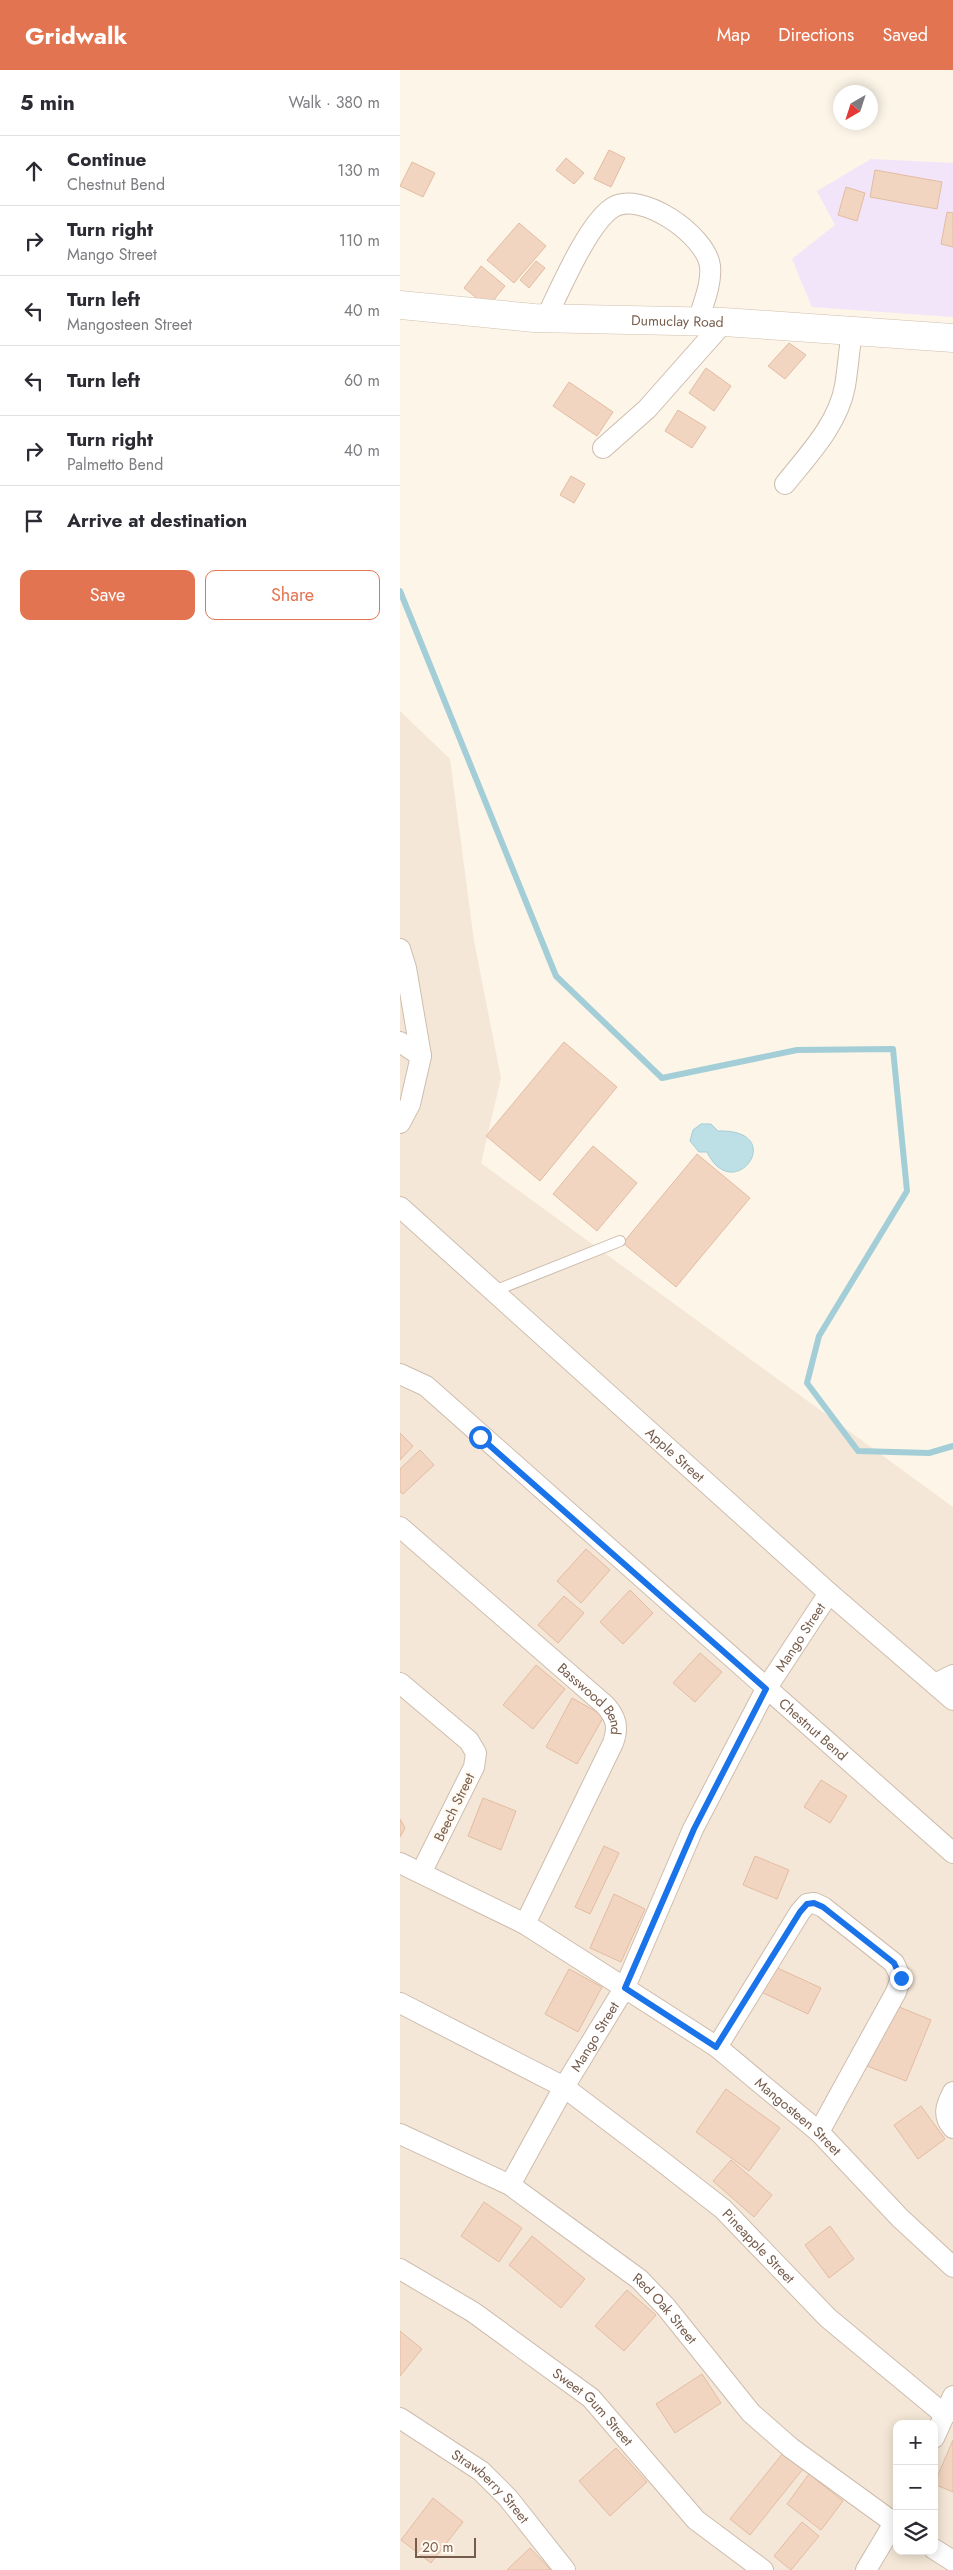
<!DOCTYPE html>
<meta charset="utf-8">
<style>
body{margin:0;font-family:Jost,sans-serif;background:#f2f2f3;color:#2b2b33}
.controls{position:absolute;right:15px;bottom:15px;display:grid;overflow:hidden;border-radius:10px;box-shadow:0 2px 12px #0003}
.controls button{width:45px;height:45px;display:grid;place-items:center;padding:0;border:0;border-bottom:1px solid #e1e1e2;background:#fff;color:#2b2b33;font:25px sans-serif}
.compass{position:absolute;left:433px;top:15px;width:45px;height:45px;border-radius:50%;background:#fff;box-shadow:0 2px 12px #0003;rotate:219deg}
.scale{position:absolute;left:15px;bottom:12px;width:61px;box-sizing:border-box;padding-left:5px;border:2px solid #765c4c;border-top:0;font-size:14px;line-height:18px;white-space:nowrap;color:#765c4c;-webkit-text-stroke:4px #fff9ef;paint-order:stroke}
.stop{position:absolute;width:15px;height:15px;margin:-11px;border:4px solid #1a73e8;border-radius:50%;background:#fff}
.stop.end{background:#1a73e8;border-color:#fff;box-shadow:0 1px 5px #0008}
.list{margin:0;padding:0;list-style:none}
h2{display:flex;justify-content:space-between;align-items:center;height:65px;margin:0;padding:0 20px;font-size:21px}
h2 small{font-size:16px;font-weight:400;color:#7c7c81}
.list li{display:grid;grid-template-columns:32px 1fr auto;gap:15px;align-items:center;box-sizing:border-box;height:70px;padding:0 20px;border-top:1px solid #e1e1e2}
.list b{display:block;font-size:19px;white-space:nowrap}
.list p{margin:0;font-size:16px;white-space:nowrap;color:#7c7c81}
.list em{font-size:16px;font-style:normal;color:#7c7c81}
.actions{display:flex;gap:10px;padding:15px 20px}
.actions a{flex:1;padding:11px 0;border:1px solid #e37451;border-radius:10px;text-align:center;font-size:18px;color:#e37451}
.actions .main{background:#e37451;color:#fff}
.icon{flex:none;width:28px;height:28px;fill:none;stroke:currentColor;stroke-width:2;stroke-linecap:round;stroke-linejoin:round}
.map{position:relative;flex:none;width:553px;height:2500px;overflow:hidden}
header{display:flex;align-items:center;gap:30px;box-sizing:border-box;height:70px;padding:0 25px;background:#e37451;color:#fff}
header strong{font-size:24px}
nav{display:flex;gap:28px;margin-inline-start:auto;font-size:18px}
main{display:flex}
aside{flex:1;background:#fff}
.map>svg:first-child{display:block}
.residential{fill:#f4e7d7;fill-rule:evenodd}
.education{fill:#f2e5f9}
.water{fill:#bddfe6;stroke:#a3ced7}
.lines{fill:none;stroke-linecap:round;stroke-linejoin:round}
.stream{stroke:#a3ced7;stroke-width:6}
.building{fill:#f1d5c1;stroke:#e3bca1}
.lane-casing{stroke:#cebdae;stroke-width:12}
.street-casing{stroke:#cebdae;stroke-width:22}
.secondary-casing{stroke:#d3bfae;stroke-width:29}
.lane{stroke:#fff;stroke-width:10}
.street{stroke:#fff;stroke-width:20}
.secondary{stroke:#fff;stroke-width:28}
.route{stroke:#1a73e8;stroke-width:6}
.labels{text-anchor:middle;stroke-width:4.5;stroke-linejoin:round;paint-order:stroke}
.street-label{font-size:14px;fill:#765c4c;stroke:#fff9ef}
</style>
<header>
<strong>Gridwalk</strong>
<nav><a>Map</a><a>Directions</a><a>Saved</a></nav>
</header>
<main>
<aside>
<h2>5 min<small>Walk · 380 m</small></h2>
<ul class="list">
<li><svg class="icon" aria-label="ahead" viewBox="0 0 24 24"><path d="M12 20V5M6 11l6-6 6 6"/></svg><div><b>Continue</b><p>Chestnut Bend</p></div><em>130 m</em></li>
<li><svg class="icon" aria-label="right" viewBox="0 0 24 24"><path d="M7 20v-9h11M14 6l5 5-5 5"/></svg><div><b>Turn right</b><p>Mango Street</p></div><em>110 m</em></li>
<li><svg class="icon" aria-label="left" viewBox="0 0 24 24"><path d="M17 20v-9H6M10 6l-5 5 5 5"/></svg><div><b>Turn left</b><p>Mangosteen Street</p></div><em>40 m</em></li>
<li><svg class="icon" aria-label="left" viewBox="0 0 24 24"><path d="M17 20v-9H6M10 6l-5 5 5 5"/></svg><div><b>Turn left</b></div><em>60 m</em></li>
<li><svg class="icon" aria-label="right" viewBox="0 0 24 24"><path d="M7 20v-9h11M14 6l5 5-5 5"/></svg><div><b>Turn right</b><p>Palmetto Bend</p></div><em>40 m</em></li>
<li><svg class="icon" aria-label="arrive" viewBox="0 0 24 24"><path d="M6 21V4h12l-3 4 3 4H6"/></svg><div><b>Arrive at destination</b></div></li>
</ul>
<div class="actions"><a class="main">Save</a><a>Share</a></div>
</aside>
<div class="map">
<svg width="553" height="2500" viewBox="0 0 553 2500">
<rect width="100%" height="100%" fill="#fcf5e8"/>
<path class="residential" d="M0,641L50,689L74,871L101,1008L81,1093L553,1437V2500H0ZM497,2354H534V2481H497Z"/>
<path class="education" d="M471,89L553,93V247L412,237L392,189L435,155L417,121Z"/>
<path class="water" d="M301,1054H311L318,1061C390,1059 334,1138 307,1082H299L290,1071L293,1060Z"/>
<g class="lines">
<path class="stream" d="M0,521L156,906L262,1008L397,980L493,979L507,1121L419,1266L407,1313L458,1381L529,1383L553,1376"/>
</g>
<path class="building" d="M209,80L225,88L211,117L194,109Z
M166,88L184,103L174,114L156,100Z
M12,92L35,103L23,127L0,116Z
M475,100L542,112L537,139L470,127Z
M446,117L465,123L457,151L438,145Z
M547,142L553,143V177L541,174Z
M119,153L146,176L114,213L87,190Z
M136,191L145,198L129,218L120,210Z
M81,196L105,216L88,237L64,218Z
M389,273L406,285L385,309L368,296Z
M306,298L331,316L314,341L289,323Z
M169,312L213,342L197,366L153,336Z
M278,340L306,357L292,378L265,361Z
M171,406L185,414L174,433L160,425Z
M164,972L217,1017L140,1111L86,1066Z
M193,1076L237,1113L197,1161L153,1124Z
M297,1084L350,1128L276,1217L223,1173Z
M0,1363L13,1376L0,1390Z
M20,1380L34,1395L3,1424L0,1422V1399Z
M186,1479L210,1500L181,1533L157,1511Z
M230,1520L253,1543L223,1574L200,1552Z
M164,1526L184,1543L158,1573L138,1555Z
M300,1583L322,1602L295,1632L273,1613Z
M136,1595L165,1619L133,1659L103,1635Z
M172,1628L204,1646L177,1694L146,1677Z
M421,1710L447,1726L430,1753L404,1737Z
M83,1728L116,1741L101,1780L68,1766Z
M0,1749L5,1758L0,1767Z
M204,1776L219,1783L190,1844L175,1837Z
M355,1786L389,1800L377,1829L343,1815Z
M214,1824L245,1839L221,1892L190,1878Z
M371,1895L421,1918L408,1944L359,1921Z
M169,1899L202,1917L178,1962L145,1944Z
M492,1934L531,1950L506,2011L467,1996Z
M326,2019L380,2058L349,2101L296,2062Z
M521,2036L545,2069L518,2089L494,2055Z
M331,2090L372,2125L354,2147L313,2111Z
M84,2132L122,2158L99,2192L61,2166Z
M430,2156L454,2189L429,2208L405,2175Z
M132,2166L185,2209L161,2238L109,2195Z
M227,2220L256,2245L224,2281L195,2256Z
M0,2261L22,2279L0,2306Z
M302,2304L321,2333L275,2363L256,2334Z
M553,2370V2422L534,2414Z
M216,2378L247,2412L210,2446L179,2411Z
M383,2383L403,2399L350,2465L330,2449Z
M409,2404L443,2431L421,2460L387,2434Z
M33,2428L63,2452L31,2493L1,2470Z
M402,2452L419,2466L391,2500L374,2486Z
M130,2478L151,2500H107Z"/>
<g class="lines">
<g class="lane-casing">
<path id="lane" d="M94,1221L220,1171"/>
</g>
<g class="street-casing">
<g id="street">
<path d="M146,248C160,220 187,155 212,138C240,119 306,165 310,196C312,214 303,234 298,251"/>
<path d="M203,378L247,339L324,252"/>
<path d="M385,414C409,384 438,354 445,316C448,298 449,280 452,262"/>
<path d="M0,879L6,898L21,986"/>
<path d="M0,972L21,986L10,1034L0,1053"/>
<path id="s1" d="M0,1137L429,1523L553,1630"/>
<path id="s2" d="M0,1304L26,1316L553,1783"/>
<path id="s3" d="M0,1457L205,1635C216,1647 219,1657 213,1673L125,1854"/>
<path d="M0,1613L69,1671L76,1683L74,1697L21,1803"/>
<path d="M535,1614L553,1605"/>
<path id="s4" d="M0,1793L125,1854L317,1977L419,2062L500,2148L553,2197"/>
<path id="s5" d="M0,1933L164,2017L259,2089L323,2139L428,2248L545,2345"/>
<path d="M317,1977L400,1842L407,1834L414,1833L423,1837L494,1893L501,1908L496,1922L419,2062"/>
<path d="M553,2022C546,2035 542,2046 553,2058"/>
<path id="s6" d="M0,2064L110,2115L239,2209L266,2237L351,2343L391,2378L497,2455"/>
<path id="s7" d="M110,2115L164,2017L225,1917L293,1759L366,1619L429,1523"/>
<path id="s8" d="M0,2199L73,2242L191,2328L296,2450L363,2500"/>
<path id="s9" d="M0,2348L81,2401L108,2428L165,2500"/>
<path d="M534,2368L553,2326"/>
<path d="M534,2479L553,2491"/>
<path d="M466,2500L497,2448"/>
</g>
</g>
<g class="secondary-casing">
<g id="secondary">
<path id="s10" d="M0,235L134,248L324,252L553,268"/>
</g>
</g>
<use href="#lane" class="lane"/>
<use href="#street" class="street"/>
<use href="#secondary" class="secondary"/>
</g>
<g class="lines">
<path class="route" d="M80,1367L366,1619L294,1759L225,1918L316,1977L400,1842L407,1834L414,1833L423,1837L494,1893L501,1908"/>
</g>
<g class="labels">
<g class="street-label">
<text dy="5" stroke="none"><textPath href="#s10" startOffset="278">Dumuclay Road</textPath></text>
<text dy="5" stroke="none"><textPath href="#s1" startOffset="370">Apple Street</textPath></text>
<text dy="5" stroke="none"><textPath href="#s7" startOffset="621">Mango Street</textPath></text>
<text dy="5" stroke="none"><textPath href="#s3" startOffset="258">Basswood Bend</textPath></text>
<text dy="5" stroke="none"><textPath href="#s2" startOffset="546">Chestnut Bend</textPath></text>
<text transform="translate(54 1737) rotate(-64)" y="5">Beech Street</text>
<text dy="5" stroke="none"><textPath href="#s7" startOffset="171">Mango Street</textPath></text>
<text dy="5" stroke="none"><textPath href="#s4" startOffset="474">Mangosteen Street</textPath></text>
<text dy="5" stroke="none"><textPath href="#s5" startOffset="436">Pineapple Street</textPath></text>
<text dy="5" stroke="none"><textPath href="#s6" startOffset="320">Red Oak Street</textPath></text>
<text dy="5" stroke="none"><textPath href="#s8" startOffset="238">Sweet Gum Street</textPath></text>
<text dy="5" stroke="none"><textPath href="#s9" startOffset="114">Strawberry Street</textPath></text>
</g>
</g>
</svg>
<div class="controls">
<button>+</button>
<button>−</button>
<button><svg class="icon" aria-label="layers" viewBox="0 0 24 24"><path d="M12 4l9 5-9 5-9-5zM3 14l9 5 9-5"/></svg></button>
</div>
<svg class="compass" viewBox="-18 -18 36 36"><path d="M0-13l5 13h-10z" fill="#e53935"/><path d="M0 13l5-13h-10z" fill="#7c7c81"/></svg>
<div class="scale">20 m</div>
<div class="stop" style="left:80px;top:1367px"></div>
<div class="stop end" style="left:501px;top:1908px"></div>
</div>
</main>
